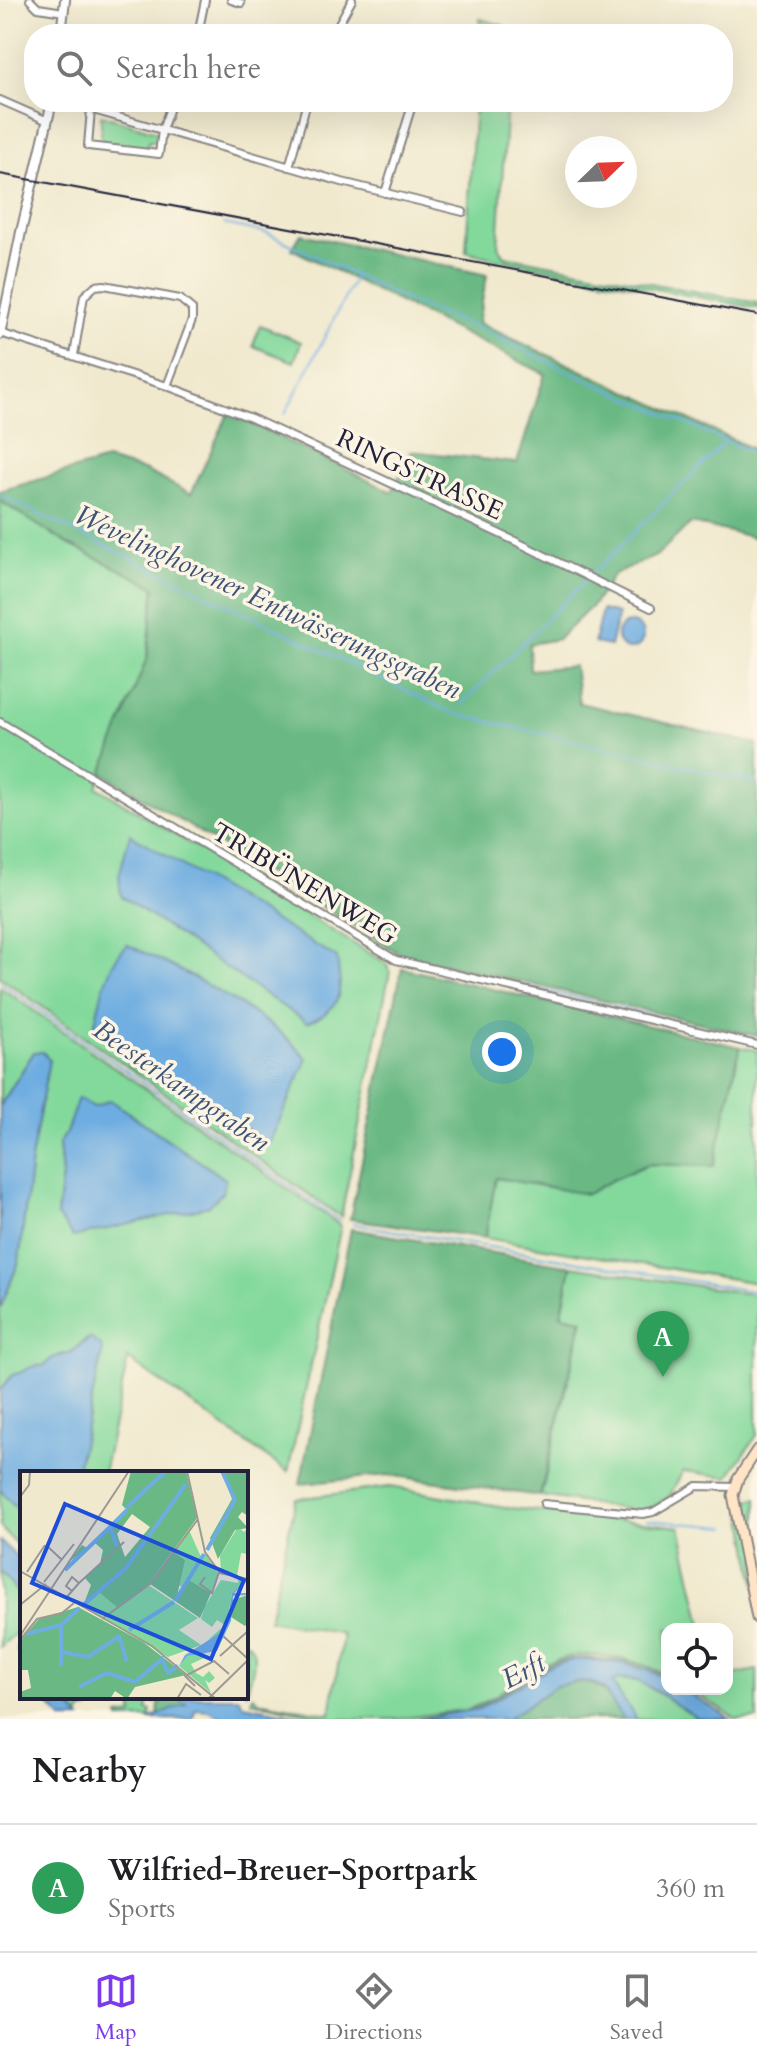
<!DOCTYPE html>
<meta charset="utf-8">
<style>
body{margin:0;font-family:Cardo,serif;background:#f6f6f6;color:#202124}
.controls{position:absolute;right:24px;bottom:24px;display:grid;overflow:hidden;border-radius:16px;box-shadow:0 8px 32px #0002}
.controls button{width:72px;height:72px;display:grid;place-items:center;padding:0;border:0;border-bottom:2px solid #e0e0e0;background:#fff;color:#202124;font:40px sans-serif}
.compass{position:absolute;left:565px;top:136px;width:72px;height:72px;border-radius:50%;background:#fff;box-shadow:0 8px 32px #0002;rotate:67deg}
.you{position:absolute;left:502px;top:1052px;width:28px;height:28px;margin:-20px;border:6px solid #fff;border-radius:50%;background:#1a73e8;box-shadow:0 0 0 12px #1a73e833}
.badge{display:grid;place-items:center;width:52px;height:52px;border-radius:50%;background:#7c3aed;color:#fff;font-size:26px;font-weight:700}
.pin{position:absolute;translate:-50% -66px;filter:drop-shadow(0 2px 4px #0008)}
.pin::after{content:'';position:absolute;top:42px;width:28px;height:24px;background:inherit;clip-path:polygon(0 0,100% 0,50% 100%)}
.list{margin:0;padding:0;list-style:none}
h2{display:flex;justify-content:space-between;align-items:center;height:104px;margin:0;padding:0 32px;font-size:34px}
h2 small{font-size:26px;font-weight:400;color:#757577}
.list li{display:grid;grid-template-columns:52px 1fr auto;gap:24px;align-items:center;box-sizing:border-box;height:128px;padding:0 32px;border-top:2px solid #e0e0e0}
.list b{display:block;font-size:30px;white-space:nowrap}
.list p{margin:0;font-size:26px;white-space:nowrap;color:#757577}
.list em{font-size:26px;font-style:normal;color:#757577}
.icon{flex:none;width:44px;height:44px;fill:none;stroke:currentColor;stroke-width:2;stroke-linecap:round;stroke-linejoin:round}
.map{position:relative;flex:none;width:757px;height:1719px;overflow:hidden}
.search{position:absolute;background:#fff;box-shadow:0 8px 32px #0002;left:24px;right:24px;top:24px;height:88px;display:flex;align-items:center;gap:20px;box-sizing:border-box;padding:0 28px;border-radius:32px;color:#757577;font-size:30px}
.sheet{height:232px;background:#fff}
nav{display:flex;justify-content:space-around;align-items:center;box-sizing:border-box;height:112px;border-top:2px solid #e0e0e0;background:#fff;font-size:22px;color:#757577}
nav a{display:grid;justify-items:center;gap:4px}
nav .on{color:#7c3aed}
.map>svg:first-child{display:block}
.green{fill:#83d99c;stroke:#527e6c;stroke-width:2;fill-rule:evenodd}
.forest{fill:#6ab984;stroke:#466e60;stroke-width:2}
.water{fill:#6eade1;stroke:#48688e;stroke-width:2}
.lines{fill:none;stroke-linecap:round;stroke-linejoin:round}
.stream{stroke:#6eade1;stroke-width:2}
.minor-casing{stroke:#898684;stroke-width:10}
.tertiary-casing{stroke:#898684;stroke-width:12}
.secondary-casing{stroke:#898684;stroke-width:13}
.minor{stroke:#fff;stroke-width:6}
.tertiary{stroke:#fff;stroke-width:8}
.secondary{stroke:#ffe4c6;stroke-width:9}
.rail{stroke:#22223b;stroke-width:2}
.labels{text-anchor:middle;stroke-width:7;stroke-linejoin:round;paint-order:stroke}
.street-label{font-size:26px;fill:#22223b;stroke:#fcf5e5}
.water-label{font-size:28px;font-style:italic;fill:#3d5375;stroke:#fcf5e5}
.inset-river{fill:none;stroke:#6eade1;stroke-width:4}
.inset-road{fill:none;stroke:#9e9993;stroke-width:2}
.view{fill:#1d4ed8;fill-opacity:0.15;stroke:#1d4ed8;stroke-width:4}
.inset-edge{fill:none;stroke:#22223b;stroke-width:4}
</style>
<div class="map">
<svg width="757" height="1719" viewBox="0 0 757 1719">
<rect width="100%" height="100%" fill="#fcf5e5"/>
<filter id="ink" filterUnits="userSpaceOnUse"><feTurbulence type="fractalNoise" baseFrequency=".0125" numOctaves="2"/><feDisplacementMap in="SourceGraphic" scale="16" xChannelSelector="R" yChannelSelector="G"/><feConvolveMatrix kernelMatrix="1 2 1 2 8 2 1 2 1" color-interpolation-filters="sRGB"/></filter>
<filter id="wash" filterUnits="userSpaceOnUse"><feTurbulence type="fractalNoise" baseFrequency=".006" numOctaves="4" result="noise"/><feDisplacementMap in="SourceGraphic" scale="32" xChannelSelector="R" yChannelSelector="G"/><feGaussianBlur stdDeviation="1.8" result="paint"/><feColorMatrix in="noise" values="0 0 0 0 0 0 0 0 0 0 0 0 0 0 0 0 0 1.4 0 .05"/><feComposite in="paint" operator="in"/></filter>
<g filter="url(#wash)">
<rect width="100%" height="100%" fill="#f0e9ce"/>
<path class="green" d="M480,19L502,25L510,34H479Z
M475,102H507L498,246L505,256L757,303V308L496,259L466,251Z
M101,115L160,133L159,142L149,141L146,150L101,146Z
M260,325L301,342L294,362L253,346Z
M0,501L68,544L155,586L147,658L97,787L387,964L390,971L341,1217L0,977ZM128,946C177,968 275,1017 306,1059L269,1143Z
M0,987L341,1226L288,1472L128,1359L103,1473H76L102,1352L86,1339L70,1353L60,1355L44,1366L12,1375L0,1391V1309L19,1261L31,1160L49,1060L34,1052L0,1106ZM78,1099L94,1108L111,1101L225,1179L57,1216L62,1176L59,1144L66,1133Z
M740,1047L757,1050V1283L485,1238L496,1177L587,1194L614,1179L649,1164L713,1166Z
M571,1266L757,1295V1435L728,1477L683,1471L669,1497L644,1512L541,1496L583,1319L562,1315Z
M390,1487L511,1508L680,1527L703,1629H667V1675C632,1657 584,1647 546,1664C517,1677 495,1701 465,1710C494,1707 516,1681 541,1668C565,1656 590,1658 615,1660C633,1662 655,1667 667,1679C635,1662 588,1651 553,1665C515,1679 479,1719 436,1714L463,1710L397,1719H335L251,1701L253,1695L258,1701L330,1714L343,1634L269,1620L296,1499Z
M0,1490L22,1513V1550L0,1527Z
M757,1498V1592L741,1502Z
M0,1571L22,1598V1661L17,1650L20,1629L0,1647Z
M246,1641C262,1652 250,1678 246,1694Z
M757,1670V1719H736L689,1689H727V1676Z
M614,1679L639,1681L700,1719H636L612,1682Z
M61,1697H96L89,1701L90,1709L82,1711L79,1717Z
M126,1697H155V1703L149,1702L147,1710L151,1711V1718L120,1719L119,1716L133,1714V1708Z"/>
<path class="forest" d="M301,234L487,275L478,323L757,451V538L691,523L656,556L614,574L594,604L558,639L529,644L530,670L574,666L579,703L757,744V1036L400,954L102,773L147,658L155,587L68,544L0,501V491L106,460L146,471L191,494L229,412L392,492L411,451L517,463L545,374L292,249Z
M402,968L740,1047L714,1166L648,1164L614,1179L587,1194L496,1178L485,1238L350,1219Z
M351,1229L571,1266L561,1315L582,1319L540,1496L388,1475L300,1484Z
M575,1682C607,1683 606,1694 623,1719H507L556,1686Z
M167,1697H175L188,1704L158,1717L159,1704Z"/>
<path class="water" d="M602,610L618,614L610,646L594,643Z
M617 636a13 13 0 1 1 26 0a13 13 0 1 1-26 0Z
M130,834L337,958C342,993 343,1009 307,1023L121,896L119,876Z
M128,945C177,968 275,1017 307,1059L269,1144L94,1027C100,1001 106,962 128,945Z
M34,1052H43L49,1060L31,1160L19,1261L0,1309V1106Z
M78,1098L94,1107L110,1100L225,1179L223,1192L209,1206L73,1237L57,1216L62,1176L59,1144L66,1133Z
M90,1338L101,1346L102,1352L76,1473H22V1513L0,1490V1391L12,1375C25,1373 31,1363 44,1366L52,1358L70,1353Z
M0,1541L22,1562V1598L0,1571Z
M577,1659C609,1661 638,1663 667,1679V1689H683L730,1719C720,1719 707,1719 698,1718C674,1708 638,1667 612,1682L636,1719H623L603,1688L594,1683L575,1682L556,1686L507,1719H418L479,1709L553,1665Z
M42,1697H61L81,1719H62Z
M175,1697H238L244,1705L317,1719H225L208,1710L196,1709L192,1719H148L187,1704Z"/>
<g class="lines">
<path class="stream" d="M224,224L267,233L417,305L481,329L569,372L726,441
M285,414L356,276
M0,495L452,713L757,783
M593,573L726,441L757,455
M461,705L588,578
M405,959L757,1040
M0,982L341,1222
M353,1224L757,1292
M647,1520L727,1527"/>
</g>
</g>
<g filter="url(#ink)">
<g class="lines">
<g class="minor-casing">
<path id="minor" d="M30,0L38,8L64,12
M231,0L241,3
M198,34L205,0
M333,34L352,0
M446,34V33
M0,100L48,121
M66,102L342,182L463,212
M91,109L88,146L159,154L162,130L172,102
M289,167L307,102
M385,193L413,102
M0,333L167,386L192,320V309L180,299L104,285L95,286L84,296L74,355
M167,386L251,418L515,541L651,608
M0,722L396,960L757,1045
M544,1504L643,1514L653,1512L697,1486L735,1487"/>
</g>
<g class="tertiary-casing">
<path id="tertiary" d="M61,34L65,0
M0,335L21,232L52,102"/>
</g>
<g class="secondary-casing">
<path id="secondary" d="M757,1450L738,1479L733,1495L757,1618"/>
</g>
<use href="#minor" class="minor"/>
<use href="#tertiary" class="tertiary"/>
<use href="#secondary" class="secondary"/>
<path class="rail" d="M0,174L757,315"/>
</g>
</g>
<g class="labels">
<g class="street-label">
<text transform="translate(420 474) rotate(25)" y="9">RINGSTRASSE</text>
<text transform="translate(305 883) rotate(31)" y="9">TRIBÜNENWEG</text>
</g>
<g class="water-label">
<text transform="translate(268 601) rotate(25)" y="10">Wevelinghovener Entwässerungsgraben</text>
<text transform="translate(182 1085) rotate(35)" y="10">Beesterkampgraben</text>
<text transform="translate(523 1670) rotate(-27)" y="10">Erft</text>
</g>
</g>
<g transform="translate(20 1471)">
<rect width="228" height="228" fill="#f0e9ce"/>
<path d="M218,56L224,61L228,57V83L221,82L217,105L201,101L200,85ZM169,59L181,86L162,116L156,113L162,96L153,81ZM185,82L198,102L191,122L169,109ZM219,106L228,109L212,122L207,151L200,163L188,169L205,154L197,149L192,156L181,148L184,137L201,109L218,112ZM130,115L178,147L159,159L181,174L148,186L63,135L80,122L87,126ZM184,181V187L171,193L176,202L183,206L189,200L195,207L189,212L185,209L191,222L159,195L168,185Z" fill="#83d99c"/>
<path d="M111,0H166L177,47L129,113L97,136L80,122L63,135L71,114L65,107L80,93L83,79L75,72L49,91L62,74L67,77L107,39L102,34ZM112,43L130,56L105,86L97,63ZM202,0H228V45L222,41L218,46L228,57L215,59L198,88L190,67L212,28ZM153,81L165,89L157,125L169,109L191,122L180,147L130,113ZM228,124V151L225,155L211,146L212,129ZM58,136L123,171L166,204L115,216L107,228L95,220L90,228L1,226L0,221L11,217L8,199H0V170L19,148Z" fill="#6ab984" fill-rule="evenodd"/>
<path d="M228,109L214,122H226L228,124L213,125L211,150L197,180L168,185L159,195L165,184L200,162L208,149L212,122Z" fill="#6eade1"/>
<path class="inset-river" d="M106,37L146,0M97,75L90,56L107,39M187,79L215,29L202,0M45,99L90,56M155,130L184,83M62,135L106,97L166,13M109,159L154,131M7,163L41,154M99,165L107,191M42,181L68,186L100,165M41,195V154L60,137M59,216L87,202L115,211L142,188L148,202L158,195"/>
<path class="inset-road" d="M167,0L185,81L200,102L228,108M0,26L9,14L10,0M31,70L27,75L42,89M0,100L132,175L196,228M7,101L25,74M185,106L180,113L192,122L199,101M24,111L54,73M59,112L104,71M46,127L59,112L52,106L46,115L52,120M0,134L26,113M82,148L130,113L178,48M202,164L228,188M0,165L109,0M0,169L17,148L42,142L54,132M200,185L228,160M175,215L165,205L194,190L209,203M157,228L166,213L181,224M188,228L228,189"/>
<path class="view" d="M45,33L224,109L191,188L12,112Z"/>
<rect width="228" height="228" class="inset-edge"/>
</g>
</svg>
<div class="controls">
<button><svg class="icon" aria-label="locate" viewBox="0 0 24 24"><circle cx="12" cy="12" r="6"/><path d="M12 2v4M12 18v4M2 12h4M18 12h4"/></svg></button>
</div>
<svg class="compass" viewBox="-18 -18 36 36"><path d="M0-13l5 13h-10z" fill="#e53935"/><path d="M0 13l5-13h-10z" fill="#757577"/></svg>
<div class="you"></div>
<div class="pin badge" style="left:663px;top:1377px;background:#2e9e5b">A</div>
<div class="search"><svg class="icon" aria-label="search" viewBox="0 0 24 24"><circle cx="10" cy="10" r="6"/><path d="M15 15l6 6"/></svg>Search here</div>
</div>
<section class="sheet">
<h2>Nearby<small></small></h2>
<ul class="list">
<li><span class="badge" style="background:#2e9e5b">A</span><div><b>Wilfried-Breuer-Sportpark</b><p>Sports</p></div><em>360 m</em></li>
</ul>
</section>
<nav>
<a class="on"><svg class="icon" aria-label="map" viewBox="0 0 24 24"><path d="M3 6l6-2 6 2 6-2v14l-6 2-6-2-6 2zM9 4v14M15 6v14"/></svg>Map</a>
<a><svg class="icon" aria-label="directions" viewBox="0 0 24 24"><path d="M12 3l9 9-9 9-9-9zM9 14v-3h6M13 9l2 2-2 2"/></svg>Directions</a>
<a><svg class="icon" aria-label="saved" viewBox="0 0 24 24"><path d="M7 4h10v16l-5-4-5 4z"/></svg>Saved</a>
</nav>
